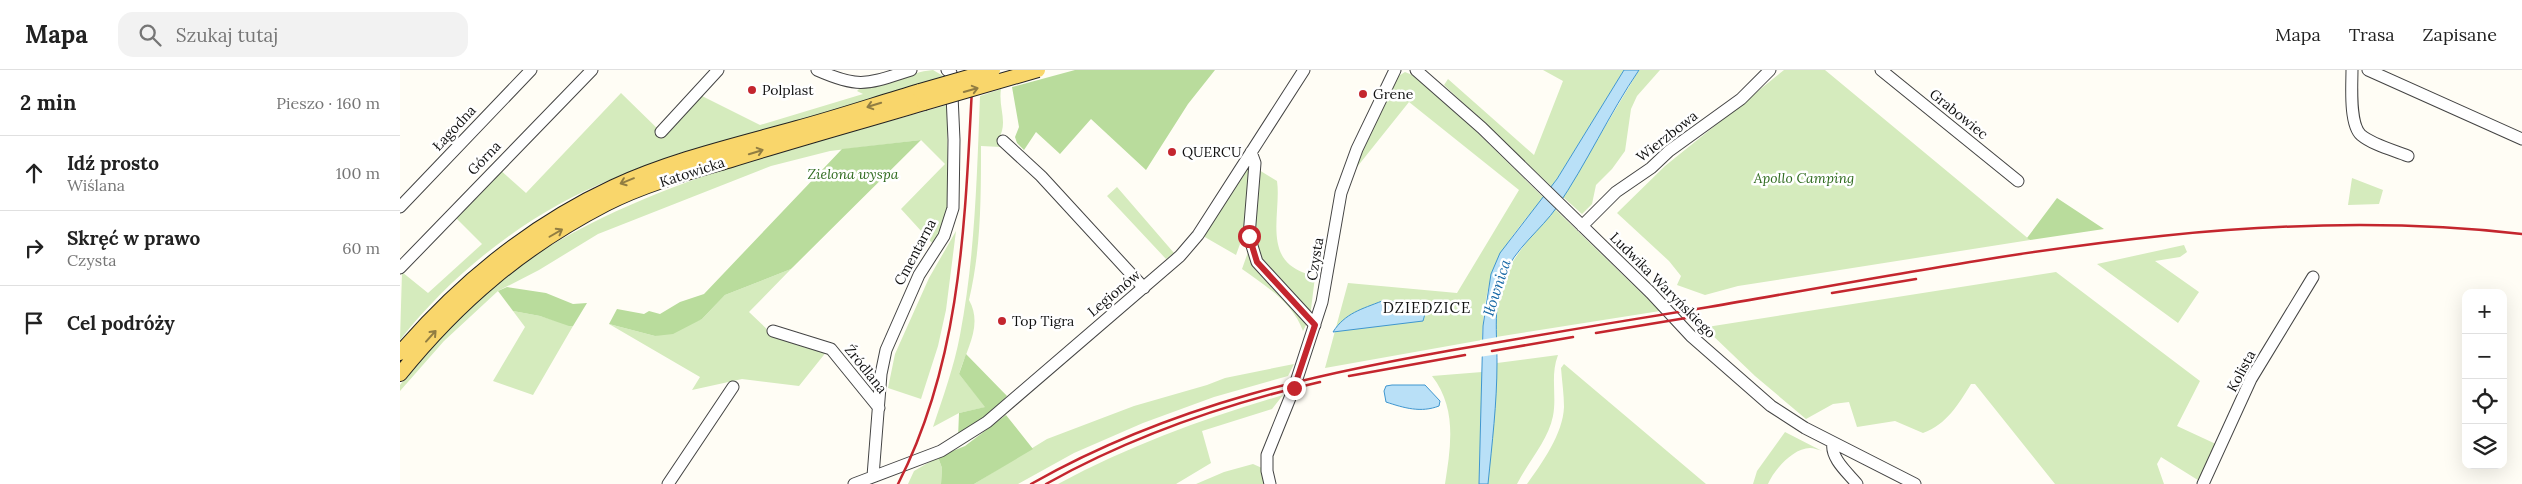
<!DOCTYPE html>
<html lang="pl">
<meta charset="utf-8">
<style>
body{margin:0;font-family:Lora,serif;background:#f2f2f2;color:#222}
.controls{position:absolute;right:15px;bottom:15px;display:grid;overflow:hidden;border-radius:10px;box-shadow:0 5px 20px #0002}
.controls button{width:45px;height:45px;display:grid;place-items:center;padding:0;border:0;border-bottom:1px solid #e0e0e0;background:#fff;color:#222;font:25px sans-serif}
.stop{position:absolute;width:15px;height:15px;margin:-11px;border:4px solid #c4262e;border-radius:50%;background:#fff}
.stop.end{background:#c4262e;border-color:#fff;box-shadow:0 1px 5px #0008}
.list{margin:0;padding:0;list-style:none}
h2{display:flex;justify-content:space-between;align-items:center;height:65px;margin:0;padding:0 20px;font-size:21px}
h2 small{font-size:16px;font-weight:400;color:#767676}
.list li{display:grid;grid-template-columns:32px 1fr auto;gap:15px;align-items:center;box-sizing:border-box;height:75px;padding:0 20px;border-top:1px solid #e0e0e0}
.list b{display:block;font-size:19px;white-space:nowrap}
.list p{margin:0;font-size:16px;white-space:nowrap;color:#767676}
.list em{font-size:16px;font-style:normal;color:#767676}
.icon{flex:none;width:28px;height:28px;fill:none;stroke:currentColor;stroke-width:2;stroke-linecap:round;stroke-linejoin:round}
.map{position:relative;flex:none;width:2122px;height:414px;overflow:hidden}
header{display:flex;align-items:center;gap:30px;box-sizing:border-box;height:70px;padding:0 25px;background:#fff;border-bottom:1px solid #e0e0e0}
header strong{font-size:24px}
nav{display:flex;gap:28px;margin-inline-start:auto;font-size:18px}
.search{width:350px;height:45px;background:#f2f2f2;display:flex;align-items:center;gap:12px;box-sizing:border-box;padding:0 18px;border-radius:15px;color:#767676;font-size:19px}
main{display:flex}
aside{flex:1;background:#fff}
.map>svg:first-child{display:block}
.green{fill:#d5ebbd}
.forest{fill:#b9dc9c}
.water{fill:#b9e0f7;stroke:#3f96cf}
.pier{fill:#fffdf5}
.lines{fill:none;stroke-linecap:round;stroke-linejoin:round}
.minor-casing{stroke:#444;stroke-width:13}
.major-casing{stroke:#222;stroke-width:16}
.minor{stroke:#fff;stroke-width:11}
.major{stroke:#f9d66b;stroke-width:14}
.rail{stroke:#c4262e;stroke-width:2.5}
.major-bridge-casing{stroke:#222;stroke-width:16;stroke-linecap:butt}
.major-bridge{stroke:#f9d66b;stroke-width:14}
.oneway{stroke:#917d42}
.route{stroke:#c4262e;stroke-width:6}
.poi-dot{fill:#c4262e;stroke:#fff;stroke-width:2}
.labels{text-anchor:middle;stroke-width:5;stroke-linejoin:round;paint-order:stroke}
.poi-label{font-size:14px;fill:#111;stroke:#fff;text-anchor:start}
.street-label{font-size:14px;fill:#111;stroke:#fff}
.park-label{font-size:14px;font-style:italic;fill:#2f6b1f;stroke:#fff}
.water-label{font-size:15px;font-style:italic;fill:#1768a6;stroke:#fff}
.neighbourhood-label{font-size:15px;letter-spacing:1px;fill:#111;stroke:#fff}
</style>
<header>
<strong>Mapa</strong>
<div class="search"><svg class="icon" aria-label="search" viewBox="0 0 24 24"><circle cx="10" cy="10" r="6"/><path d="M15 15l6 6"/></svg>Szukaj tutaj</div>
<nav><a>Mapa</a><a>Trasa</a><a>Zapisane</a></nav>
</header>
<main>
<aside>
<h2>2 min<small>Pieszo · 160 m</small></h2>
<ul class="list">
<li><svg class="icon" aria-label="ahead" viewBox="0 0 24 24"><path d="M12 20V5M6 11l6-6 6 6"/></svg><div><b>Idź prosto</b><p>Wiślana</p></div><em>100 m</em></li>
<li><svg class="icon" aria-label="right" viewBox="0 0 24 24"><path d="M7 20v-9h11M14 6l5 5-5 5"/></svg><div><b>Skręć w prawo</b><p>Czysta</p></div><em>60 m</em></li>
<li><svg class="icon" aria-label="arrive" viewBox="0 0 24 24"><path d="M6 21V4h12l-3 4 3 4H6"/></svg><div><b>Cel podróży</b></div></li>
</ul>
</aside>
<div class="map">
<svg width="2122" height="414" viewBox="0 0 2122 414">
<rect width="100%" height="100%" fill="#fffdf5"/>
<path class="green" d="M533,0L545,7C483,25 422,44 360,62C310,76 260,89 212,109C130,142 55,200 0,270L2,202L28,223L82,174L54,146L99,99L126,123L221,23L263,64L300,25L360,55L463,24L457,21L460,18C485,17 508,2 533,0Z
M1143,0H1224L1152,117L1044,15L1048,9L1134,85L1163,11Z
M1239,0H1260L1237,26L1231,39L1225,81L1212,99L1196,115L1192,134L1182,144L1163,127Z
M1384,0H1425L1630,170L1338,216L1305,225L1277,215L1281,206L1269,191L1217,143L1265,96Z
M1005,2L1017,7L1039,25L1144,128C1099,177 1085,203 1082,270L925,298L948,213L1057,223L1119,120L1009,32L953,102L997,7Z
M601,19C598,38 609,53 598,70L601,77L581,76C581,129 581,179 569,230C583,255 567,278 559,304L586,337L559,343L533,357C543,327 554,297 560,265C575,187 577,105 580,26Z
M547,35L548,145L542,161L533,174L501,139L545,94L521,70L430,81L371,96L198,164L139,200L98,221L44,271L0,321V315C28,279 57,244 93,215C222,114 392,80 547,35Z
M847,98L850,100L844,163L836,185L803,166Z
M859,100L877,111C881,137 867,176 890,195C897,201 908,204 915,207L910,247L903,261C893,233 866,216 842,199L853,168Z
M1952,108L1983,120L1979,134L1948,135Z
M717,117L774,183L766,189L707,126Z
M1155,139L1260,241L1096,267C1092,206 1118,182 1155,139Z
M556,161L546,240L538,276L521,329L488,318L495,284L529,208Z
M1784,175L1787,182L1780,187L1755,191L1799,222L1778,253L1697,194Z
M391,199L349,242L370,262L427,281L399,316L342,309L292,320L300,307L209,254L255,266L302,249L325,225Z
M1656,202L1800,311L1777,356L1818,375L1801,412L1761,387L1757,394L1764,414H1655L1575,314H1571C1558,335 1547,354 1523,363L1495,351L1457,357L1449,332L1433,334L1406,349L1355,306L1308,261L1307,257Z
M113,241L140,246L173,256L133,325L93,311L125,257Z
M1158,285C1150,306 1157,325 1153,346C1148,371 1128,392 1117,414H1088L1097,293Z
M894,294L888,306L814,327L743,353L674,383L618,414H574L647,369L734,336L807,315L825,308Z
M1164,294L1306,414H1127C1142,393 1163,364 1164,337C1164,325 1162,311 1161,298Z
M1082,302L1079,414H1045C1051,376 1057,338 1032,306Z
M883,325L872,339L802,361L811,393L776,414H658C730,375 806,348 883,325Z
M1385,362L1422,381C1419,380 1414,378 1410,378C1393,378 1374,400 1368,414H1353L1357,401Z
M538,387L542,398L541,414H508L514,401Z
M853,394L862,398L866,414H796L824,402Z"/>
<path class="forest" d="M675,0H815L788,34L746,100L691,49L660,84L636,62L624,80L617,73L615,67L619,57L612,17Z
M521,70L391,199L325,225L302,249L273,264L255,266L209,254L217,239L244,244L249,241L260,244L280,232L304,224L442,79Z
M1657,128L1704,159L1630,170L1627,168Z
M107,217L146,223L173,234L187,233L173,256H169L140,246L113,241L98,221Z
M566,284L607,326L584,349L558,368L559,343L585,337L559,304Z
M606,345L633,379L574,414H541L542,398L538,387L565,376Z"/>
<path class="water" d="M1224,0H1239C1209,44 1187,93 1157,137C1141,160 1114,179 1104,206C1093,235 1097,262 1097,293C1097,333 1092,374 1088,414H1079L1083,256L1091,204L1100,183L1157,109Z
M982,231L1028,233L1023,251L933,262C945,243 962,239 982,231Z
M992,315H1025L1040,331L1039,336C1021,343 1004,338 986,332L984,321L986,316Z"/>
<path class="pier" d="M1098,267L1099,284L1079,287L1080,270Z"/>
<g class="lines">
<g class="minor-casing">
<path id="minor" d="M417,0C460,19 467,14 511,0
M1016,0L1082,58L1251,223L1291,266L1371,336L1405,358L1515,414
M1481,0L1618,111
M1952,0C1952,15 1949,54 1961,65C1973,75 1993,80 2008,86
M1968,0L2122,69
M261,62L318,0
M603,71L641,106L744,218
M851,82L855,93L849,166L857,192L915,255
M0,137L131,0
M1182,156L1216,122L1251,98L1269,81L1341,29L1370,0
M0,198L192,0
M373,261L431,279L479,338
M1433,373C1430,388 1448,403 1457,414
M473,406L481,304L486,280L519,205L544,166L553,138L554,70L551,3L547,0
M268,414L333,317
M454,414L541,381L587,352L780,186L798,165L904,0
M870,414L867,401V385L894,318L922,232L941,123L957,79L995,0
M1803,414L1851,309L1913,207"/>
</g>
<g class="major-casing">
<path id="major" d="M0,283C60,213 129,156 213,117C271,90 336,75 397,58C438,47 479,33 520,21
M0,304C59,231 123,177 206,134C245,114 290,102 331,90C395,70 460,52 524,33"/>
</g>
<use href="#minor" class="minor"/>
<use href="#major" class="major"/>
<path class="rail" d="M1432,223L1516,209
M1196,263L1292,247
M1092,281L1173,267
M949,306L1065,285
M498,414C564,285 565,141 573,0
M631,414C774,333 922,302 1082,275C1158,262 1233,249 1309,237C1578,191 1848,132 2122,164
M646,414C732,366 825,334 920,312"/>
<g class="major-bridge-casing">
<path id="major-bridge" d="M520,21L593,0
M524,33L638,0"/>
</g>
<use href="#major-bridge" class="major-bridge"/>
</g>
<defs><path id="oneway-shaft" d="M-6 0H5M1.5-3L5.5 0L1.5 3" fill="none" stroke-width="1.6" stroke-linecap="round" stroke-linejoin="round" transform="scale(1.25)"/></defs>
<g class="oneway">
<use href="#oneway-shaft" transform="translate(571 20) rotate(-16)"/>
<use href="#oneway-shaft" transform="translate(474 35) rotate(163)"/>
<use href="#oneway-shaft" transform="translate(356 82) rotate(-17)"/>
<use href="#oneway-shaft" transform="translate(227 111) rotate(158)"/>
<use href="#oneway-shaft" transform="translate(156 163) rotate(-30)"/>
<use href="#oneway-shaft" transform="translate(31 266) rotate(-48)"/>
</g>
<g class="lines">
<path class="route" d="M849,166L857,192L915,255L894,318"/>
</g>
<g class="poi-dot">
<circle cx="352" cy="20" r="5"/>
<circle cx="963" cy="24" r="5"/>
<circle cx="772" cy="82" r="5"/>
<circle cx="602" cy="251" r="5"/>
</g>
<g class="labels">
<g class="poi-label">
<text x="362" y="25">Polplast</text>
<text x="973" y="29">Grene</text>
<text x="782" y="87">QUERCU</text>
<text x="612" y="256">Top Tigra</text>
</g>
<g class="street-label">
<text transform="translate(1559 44) rotate(39)" y="5">Grabowiec</text>
<text transform="translate(54 58) rotate(-47)" y="5">Łagodna</text>
<text transform="translate(1267 66) rotate(-38)" y="5">Wierzbowa</text>
<text transform="translate(84 88) rotate(-46)" y="5">Górna</text>
<text transform="translate(292 102) rotate(-18)" y="5">Katowicka</text>
<text transform="translate(515 182) rotate(-62)" y="5">Cmentarna</text>
<text transform="translate(915 189) rotate(-81)" y="5">Czysta</text>
<text transform="translate(1263 215) rotate(45)" y="5">Ludwika Waryńskiego</text>
<text transform="translate(714 223) rotate(-40)" y="5">Legionów</text>
<text transform="translate(466 299) rotate(51)" y="5">Źródlana</text>
<text transform="translate(1841 301) rotate(-62)" y="5">Kolista</text>
</g>
<g class="park-label">
<text x="453" y="109">Zielona wyspa</text>
<text x="1404" y="113">Apollo Camping</text>
</g>
<g class="water-label">
<text transform="translate(1097 218) rotate(-72)" y="5">Iłownica</text>
</g>
<g class="neighbourhood-label">
<text x="1027" y="243">DZIEDZICE</text>
</g>
</g>
</svg>
<div class="controls">
<button>+</button>
<button>−</button>
<button><svg class="icon" aria-label="locate" viewBox="0 0 24 24"><circle cx="12" cy="12" r="6"/><path d="M12 2v4M12 18v4M2 12h4M18 12h4"/></svg></button>
<button><svg class="icon" aria-label="layers" viewBox="0 0 24 24"><path d="M12 4l9 5-9 5-9-5zM3 14l9 5 9-5"/></svg></button>
</div>
<div class="stop" style="left:849px;top:166px"></div>
<div class="stop end" style="left:894px;top:318px"></div>
</div>
</main>
